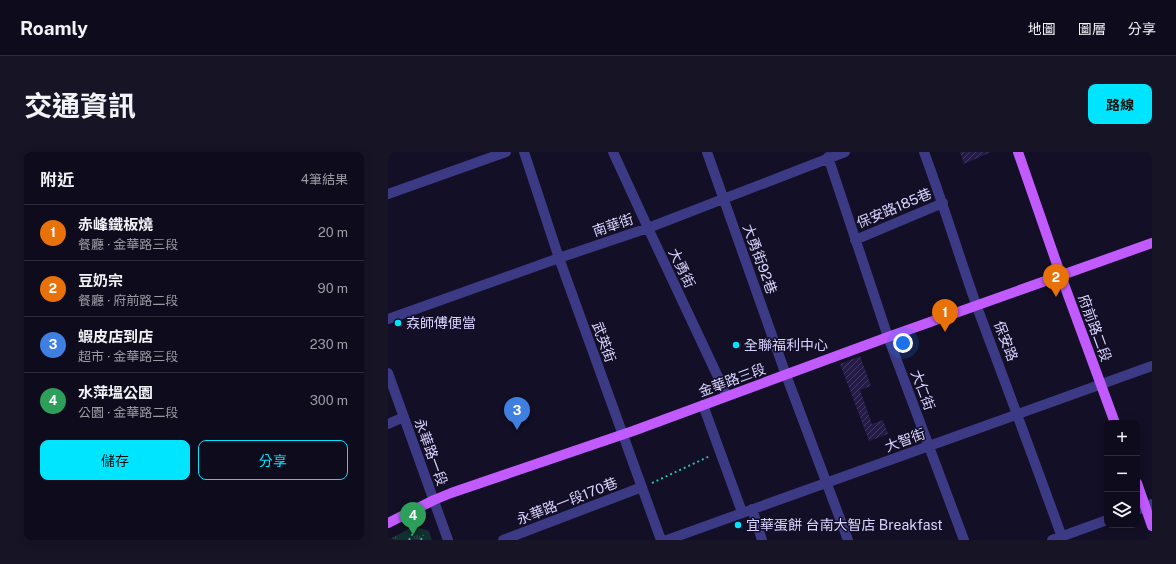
<!DOCTYPE html>
<html lang="zh-TW">
<meta charset="utf-8">
<style>
body{margin:0;font-family:"Public Sans","Noto Sans TC",sans-serif;background:#171425;color:#f1f3f6}
.controls{position:absolute;right:12px;bottom:12px;display:grid;overflow:hidden;border-radius:8px;box-shadow:0 2px 10px #0003}
.controls button{width:36px;height:36px;display:grid;place-items:center;padding:0;border:0;border-bottom:1px solid #2e2b3b;background:#0e0b1c;color:#f1f3f6;font:20px sans-serif}
.you{position:absolute;left:515px;top:191px;width:14px;height:14px;margin:-10px;border:3px solid #fff;border-radius:50%;background:#1a73e8;box-shadow:0 0 0 6px #1a73e833}
.badge{display:grid;place-items:center;width:26px;height:26px;border-radius:50%;background:#00e5ff;color:#fff;font-size:13px;font-weight:700}
.pin{position:absolute;translate:-50% -33px;filter:drop-shadow(0 1px 2px #0008)}
.pin::after{content:'';position:absolute;top:21px;width:14px;height:12px;background:inherit;clip-path:polygon(0 0,100% 0,50% 100%)}
.list{margin:0;padding:0;list-style:none}
h2{display:flex;justify-content:space-between;align-items:center;height:52px;margin:0;padding:0 16px;font-size:17px}
h2 small{font-size:13px;font-weight:400;color:#9b9ba3}
.list li{display:grid;grid-template-columns:26px 1fr auto;gap:12px;align-items:center;box-sizing:border-box;height:56px;padding:0 16px;border-top:1px solid #2e2b3b}
.list b{display:block;font-size:15px;white-space:nowrap}
.list p{margin:0;font-size:13px;white-space:nowrap;color:#9b9ba3}
.list em{font-size:13px;font-style:normal;color:#9b9ba3}
.actions{display:flex;gap:8px;padding:12px 16px}
.actions a{flex:1;padding:9px 0;border:1px solid #00e5ff;border-radius:8px;text-align:center;font-size:14px;color:#00e5ff}
.actions .main{background:#00e5ff;color:#111}
.icon{flex:none;width:22px;height:22px;fill:none;stroke:currentColor;stroke-width:2;stroke-linecap:round;stroke-linejoin:round}
.map{position:relative;flex:none;width:764px;height:388px;overflow:hidden;border-radius:8px}
header{display:flex;align-items:center;gap:24px;box-sizing:border-box;height:56px;padding:0 20px;background:#0e0b1c;border-bottom:1px solid #2e2b3b}
header strong{font-size:19px}
nav{display:flex;gap:22px;margin-inline-start:auto;font-size:14px}
.intro{display:flex;align-items:center;justify-content:space-between;box-sizing:border-box;height:96px;padding:0 24px}
h1{margin:0;font-size:28px}
.button{padding:10px 18px;border-radius:8px;background:#00e5ff;color:#111;font-size:14px;font-weight:700}
main{display:flex;gap:24px;padding:0 24px}
aside{flex:1;background:#0e0b1c;border-radius:8px;box-shadow:0 2px 10px #0003}
.map>svg:first-child{display:block}
.park{fill:url(#park-tufts)}
.building{fill:url(#building-hatch)}
.lines{fill:none;stroke-linecap:round;stroke-linejoin:round}
.path{stroke:#2fb8b0;stroke-width:2;stroke-dasharray:2 3;stroke-linecap:butt}
.minor{stroke:#3d3a85;stroke-width:10}
.major{stroke:#c25bff;stroke-width:10}
.poi-dot{fill:#00e5ff;stroke:#130f26;stroke-width:1.5}
.labels{text-anchor:middle;stroke-width:3;stroke-linejoin:round;paint-order:stroke}
.street-label{font-size:14px;fill:#d9d4ff;stroke:#130f26}
.poi-label{font-size:14px;fill:#d9d4ff;stroke:#130f26;text-anchor:start}
</style>
<header>
<strong>Roamly</strong>
<nav><a>地圖</a><a>圖層</a><a>分享</a></nav>
</header>
<div class="intro"><h1>交通資訊</h1><a class="button">路線</a></div>
<main>
<aside>
<h2>附近<small>4筆結果</small></h2>
<ul class="list">
<li><span class="badge" style="background:#e8710a">1</span><div><b>赤峰鐵板燒</b><p>餐廳 · 金華路三段</p></div><em>20 m</em></li>
<li><span class="badge" style="background:#e8710a">2</span><div><b>豆奶宗</b><p>餐廳 · 府前路二段</p></div><em>90 m</em></li>
<li><span class="badge" style="background:#3f7fe0">3</span><div><b>蝦皮店到店</b><p>超市 · 金華路三段</p></div><em>230 m</em></li>
<li><span class="badge" style="background:#2e9e5b">4</span><div><b>水萍塭公園</b><p>公園 · 金華路二段</p></div><em>300 m</em></li>
</ul>
<div class="actions"><a class="main">儲存</a><a>分享</a></div>
</aside>
<div class="map">
<svg width="764" height="388" viewBox="0 0 764 388">
<defs>
<pattern id="park-tufts" width="24" height="20" patternUnits="userSpaceOnUse"><rect width="24" height="20" fill="#12302f"/><path d="M3 7l-1-3M5 7V3M7 7l1-3M15 17l-1-3M17 17v-4M19 17l1-3" fill="none" stroke="#344d4e"/></pattern>
<pattern id="building-hatch" width="6" height="6" patternUnits="userSpaceOnUse"><rect width="6" height="6" fill="#241b47"/><path d="M-1 1l2-2M0 6l6-6M5 7l2-2" fill="none" stroke="#433b63"/></pattern>
</defs>
<rect width="100%" height="100%" fill="#130f26"/>
<path class="park" d="M26,374L41,379L44,388H0Z"/>
<path class="building" d="M572,0H603L576,12Z
M472,204L483,234L472,238L484,272L495,268L500,282L481,289L452,212Z"/>
<g class="lines">
<path class="path" d="M264,331L322,304
M21,388L26,379
M33,388L35,383"/>
<path class="minor" d="M136,0L171,106L273,388
M225,0L260,76L339,244
M319,0L398,223L460,388
M536,0C555,51 571,104 589,155C618,233 647,310 675,388
M440,5L500,185L576,388
M0,42L118,0
M467,88L555,51
M0,167L171,106L260,76L457,0
M0,221L60,388
M315,253L354,360
M0,272L16,265
M364,357L374,388
M749,358L764,352
M115,388L254,335
M279,388L764,214
M664,388L719,368"/>
<path class="major" d="M630,0L673,124L727,271
M749,331L764,374
M0,371L46,348L63,341L245,279L500,185L764,91"/>
</g>
<g class="poi-dot">
<circle cx="10" cy="171" r="4"/>
<circle cx="348" cy="193" r="4"/>
<circle cx="350" cy="373" r="4"/>
</g>
<g class="labels">
<g class="street-label">
<text transform="translate(506 56) rotate(-23)" y="5">保安路185巷</text>
<text transform="translate(225 73) rotate(-19)" y="5">南華街</text>
<text transform="translate(372 107) rotate(70)" y="5">大勇街92巷</text>
<text transform="translate(294 116) rotate(64)" y="5">大勇街</text>
<text transform="translate(707 176) rotate(70)" y="5">府前路二段</text>
<text transform="translate(618 189) rotate(69)" y="5">保安路</text>
<text transform="translate(216 190) rotate(70)" y="5">武英街</text>
<text transform="translate(344 228) rotate(-20)" y="5">金華路三段</text>
<text transform="translate(535 238) rotate(69)" y="5">大仁街</text>
<text transform="translate(517 288) rotate(-20)" y="5">大智街</text>
<text transform="translate(43 300) rotate(70)" y="5">永華路一段</text>
<text transform="translate(179 349) rotate(-21)" y="5">永華路一段170巷</text>
</g>
<g class="poi-label">
<text x="18" y="176">𡘙師傅便當</text>
<text x="356" y="198">全聯福利中心</text>
<text x="358" y="378">宜華蛋餅 台南大智店 Breakfast</text>
</g>
</g>
</svg>
<div class="controls">
<button>+</button>
<button>−</button>
<button><svg class="icon" aria-label="layers" viewBox="0 0 24 24"><path d="M12 4l9 5-9 5-9-5zM3 14l9 5 9-5"/></svg></button>
</div>
<div class="you"></div>
<div class="pin badge" style="left:557px;top:180px;background:#e8710a">1</div>
<div class="pin badge" style="left:668px;top:145px;background:#e8710a">2</div>
<div class="pin badge" style="left:129px;top:278px;background:#3f7fe0">3</div>
<div class="pin badge" style="left:25px;top:383px;background:#2e9e5b">4</div>
</div>
</main>
